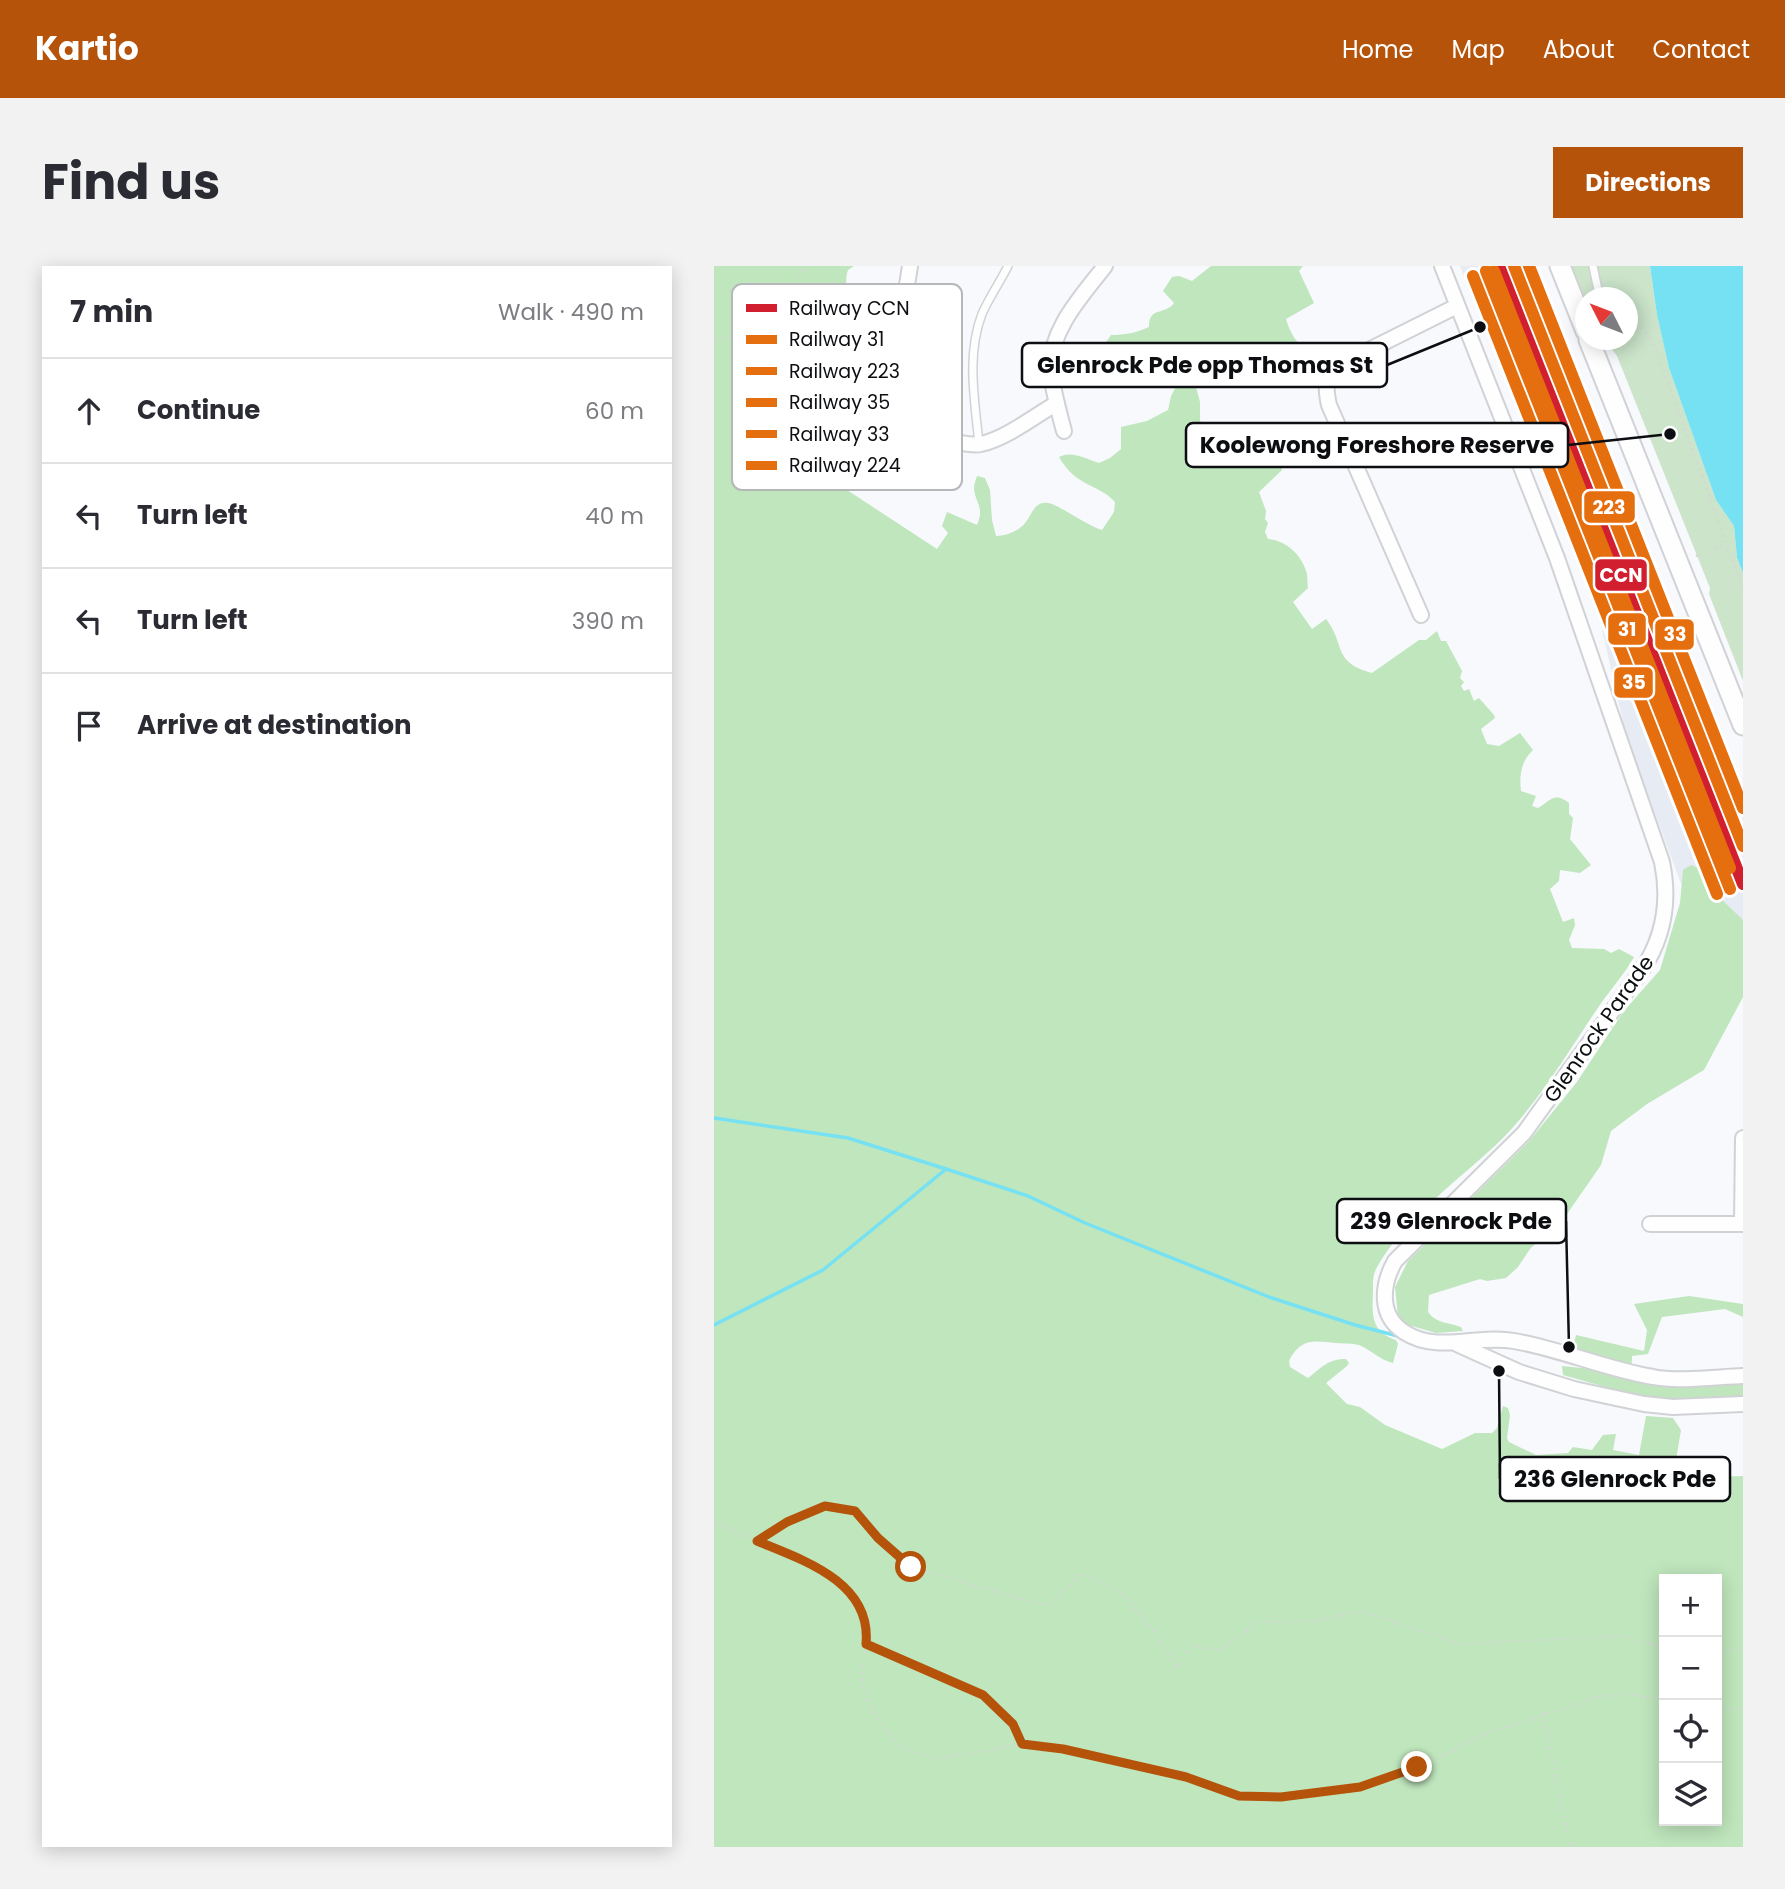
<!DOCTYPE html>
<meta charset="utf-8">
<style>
body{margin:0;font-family:Poppins,sans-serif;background:#f2f2f3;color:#2b2b33}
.controls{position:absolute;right:21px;bottom:21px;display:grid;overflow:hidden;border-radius:0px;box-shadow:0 4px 18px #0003}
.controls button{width:63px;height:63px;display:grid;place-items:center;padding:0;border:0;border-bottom:2px solid #e1e1e2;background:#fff;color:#2b2b33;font:35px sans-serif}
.compass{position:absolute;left:861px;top:21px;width:63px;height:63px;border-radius:50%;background:#fff;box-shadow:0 4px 18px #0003;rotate:312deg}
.stop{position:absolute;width:21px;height:21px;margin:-16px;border:5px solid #b45309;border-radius:50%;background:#fff}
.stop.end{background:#b45309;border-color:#fff;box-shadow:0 2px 7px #0008}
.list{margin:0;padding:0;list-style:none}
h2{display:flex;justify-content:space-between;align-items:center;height:91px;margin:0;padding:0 28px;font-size:30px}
h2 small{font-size:23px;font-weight:400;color:#7c7c81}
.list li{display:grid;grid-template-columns:46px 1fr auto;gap:21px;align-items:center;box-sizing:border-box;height:105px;padding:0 28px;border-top:2px solid #e1e1e2}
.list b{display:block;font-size:26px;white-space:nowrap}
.list em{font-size:23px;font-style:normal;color:#7c7c81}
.icon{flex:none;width:38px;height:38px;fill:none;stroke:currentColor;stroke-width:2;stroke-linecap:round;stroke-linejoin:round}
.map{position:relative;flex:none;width:1029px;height:1581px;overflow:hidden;border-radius:0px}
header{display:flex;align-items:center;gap:42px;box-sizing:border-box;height:98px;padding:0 35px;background:#b45309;color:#fff}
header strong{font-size:33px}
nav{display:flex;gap:38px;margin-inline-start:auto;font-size:24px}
.intro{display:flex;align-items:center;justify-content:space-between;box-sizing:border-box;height:168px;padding:0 42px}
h1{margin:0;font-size:49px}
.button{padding:18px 32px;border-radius:0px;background:#b45309;color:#fff;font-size:24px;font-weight:700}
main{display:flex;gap:42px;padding:0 42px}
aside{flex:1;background:#fff;border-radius:0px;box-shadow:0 4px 18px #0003}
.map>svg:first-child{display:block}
.built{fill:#e7ebf4}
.green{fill:#cbe4ca}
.forest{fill:#bfe6bd;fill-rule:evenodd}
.water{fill:#76e1f2}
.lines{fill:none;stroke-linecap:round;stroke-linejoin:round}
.stream{stroke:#76e1f2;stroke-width:3.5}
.service-casing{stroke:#d0d2d5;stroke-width:10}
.minor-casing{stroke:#d0d2d5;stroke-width:18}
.secondary-casing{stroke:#d0d2d5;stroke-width:23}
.path{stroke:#d6d6d7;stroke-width:2.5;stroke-dasharray:2 5;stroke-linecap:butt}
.service{stroke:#fefeff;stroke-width:7}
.minor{stroke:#fefeff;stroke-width:14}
.secondary{stroke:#fefeff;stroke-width:19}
.rail-1-casing{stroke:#fff;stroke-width:18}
.rail-2-casing{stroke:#fff;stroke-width:18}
.rail-3-casing{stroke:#fff;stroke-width:18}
.rail-4-casing{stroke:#fff;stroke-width:18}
.rail-5-casing{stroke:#fff;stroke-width:18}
.rail-6-casing{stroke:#fff;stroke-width:18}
.rail-1{stroke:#d11f2f;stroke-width:12}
.rail-2{stroke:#e56e0f;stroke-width:12}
.rail-3{stroke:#e56e0f;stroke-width:12}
.rail-4{stroke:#e56e0f;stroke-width:12}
.rail-5{stroke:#e56e0f;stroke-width:12}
.rail-6{stroke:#e56e0f;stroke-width:12}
.route{stroke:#b45309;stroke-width:9}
.labels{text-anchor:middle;stroke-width:7;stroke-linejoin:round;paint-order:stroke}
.street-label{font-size:21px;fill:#0c0e11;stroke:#fff}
.key{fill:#fff;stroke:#b6b7b8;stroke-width:2}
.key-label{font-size:19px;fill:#0c0e11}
.leader{fill:none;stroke:#0c0e11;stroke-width:2.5}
.callout-dot{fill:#0c0e11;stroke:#fff;stroke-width:2.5}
.callout{fill:#fff;stroke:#0c0e11;stroke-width:2.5}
.callout-label{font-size:23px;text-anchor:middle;font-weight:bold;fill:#0c0e11}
.line-badge{stroke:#fff;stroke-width:2.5}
.badge-label{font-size:19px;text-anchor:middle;font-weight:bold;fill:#fff}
</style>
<header>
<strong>Kartio</strong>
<nav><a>Home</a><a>Map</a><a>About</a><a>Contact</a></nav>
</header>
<div class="intro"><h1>Find us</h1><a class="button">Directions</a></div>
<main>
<aside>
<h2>7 min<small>Walk · 490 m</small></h2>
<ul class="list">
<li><svg class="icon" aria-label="ahead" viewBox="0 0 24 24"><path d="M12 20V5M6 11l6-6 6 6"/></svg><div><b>Continue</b></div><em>60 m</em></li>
<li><svg class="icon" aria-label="left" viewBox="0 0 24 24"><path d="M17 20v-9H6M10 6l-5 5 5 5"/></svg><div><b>Turn left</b></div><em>40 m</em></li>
<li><svg class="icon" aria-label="left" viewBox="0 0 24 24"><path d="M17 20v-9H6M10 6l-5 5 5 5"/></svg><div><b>Turn left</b></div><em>390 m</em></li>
<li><svg class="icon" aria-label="arrive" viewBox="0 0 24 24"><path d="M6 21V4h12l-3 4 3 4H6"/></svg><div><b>Arrive at destination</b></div></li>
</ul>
</aside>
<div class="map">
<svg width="1029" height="1581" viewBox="0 0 1029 1581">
<rect width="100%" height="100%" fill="#f7f9fc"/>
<path class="built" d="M746,0H824L1029,518V725L968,620L912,470L886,354Z"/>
<path class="green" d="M858,0H936L943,49L955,102L1002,234L1020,260L1023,292L1029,307V415L995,328L996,322L903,90L891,74H914V32L870,30Z"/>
<path class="forest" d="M0,0H140L134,4C130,16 134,25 134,37C134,51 120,76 112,88C114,102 109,109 100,119V129L107,140L97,160L133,224L223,283L234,267L228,260L233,246L263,259C271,241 261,237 260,222C260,218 262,214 263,210L271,212L276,224L278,254L282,270C292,270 305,265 311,257C318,249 320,235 334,237C344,238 373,260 388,264L400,246L401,236C382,216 363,222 345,191C358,184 372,193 385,197L396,192L407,183V161L433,155L454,144L457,130L464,117L459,106L451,101L420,116L399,109L381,92L397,69C411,69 422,67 435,61C435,40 450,50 460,37L449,25L458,11L465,10L478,15L497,0H589L585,5L600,37L572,53C580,80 591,79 602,100L595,120H590C581,114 572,105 563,100C546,91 532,107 516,111C506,114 495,115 484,119L482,121L486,136V155C494,162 502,162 510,167L516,163L532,166L549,177L544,182L545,186C558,188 566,188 568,204L545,226L552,245L551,253L554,257L551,266L554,273C571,274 587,288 592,305C594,309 593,317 594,322L579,336L598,363L612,353C632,379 618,396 658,407L705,374H712L723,365L727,375H732L748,405L746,412L750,416L747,420L750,425L755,423L760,435L765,432L780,449L781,452L767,463L773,478L785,480L806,467L819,484C807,495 805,510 807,525L822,530L818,540L824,542C836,535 840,525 855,537V548L859,552L856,573L877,599L866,607L846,604L845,615L836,623L849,656L860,652L861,659L855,674L858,682L890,683L897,687L905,683L920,691C910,709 895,725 883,743C854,786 826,834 789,872C747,913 693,949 663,1001C658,1010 659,1018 659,1027C658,1049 657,1066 682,1074L684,1078L679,1097C666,1094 657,1084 645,1079C638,1077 629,1078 622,1077C601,1075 587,1071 575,1095L576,1101L594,1112C607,1102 615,1092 632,1093L635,1097L633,1100L612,1117L633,1138L646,1141L671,1159L728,1183L761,1167H778L783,1162L789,1140L794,1142L796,1149L793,1172L795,1176L822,1189L854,1187L859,1181L878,1184L889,1169L902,1168L899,1184L925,1189L932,1150L959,1152L967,1164L961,1200C971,1209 1015,1211 1029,1210V1581H0ZM950,1313H1003V1555H950Z
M977,599L989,604L1001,627L1029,654V731L990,804L933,838L897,865L887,899L853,948L816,983L804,1001L792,1012L773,1015L766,1013L715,1029L714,1046C723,1058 734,1056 747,1061L749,1065L722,1067L691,1058L684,1051L681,1021L694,995L816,874L863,816L909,746L946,704L966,637L969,604Z
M975,1030L1029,1038V1051L1011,1043L948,1051L934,1088L918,1090L917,1111L1029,1116V1135L955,1139L849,1109L848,1100L896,1105L897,1095L859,1082L862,1069L930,1085L933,1064L920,1038Z"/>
<path class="water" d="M936,0H1029V307L1023,292L1020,260L1002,234L955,102L943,49Z"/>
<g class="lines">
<path class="stream" d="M0,852L134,872L232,903
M0,1059L109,1004L232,903L314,930L371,957L555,1031L641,1059L684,1070"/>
<g class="service-casing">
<path id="service" d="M879,0L884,24L882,32
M265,178C261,136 252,89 268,48C275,32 286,16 294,0"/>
</g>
<g class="minor-casing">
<path id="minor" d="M196,0C189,49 162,156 230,173C241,176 256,180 267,178C291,173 321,150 343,137
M728,0L843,292L948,596C956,635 950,671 928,704L810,867L681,995C668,1018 664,1049 690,1066C724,1088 763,1068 800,1075C847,1083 891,1103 939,1111C964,1116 1002,1111 1029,1110
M350,165C345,146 339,126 337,106C334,65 368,30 391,0
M707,349L615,139C610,117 612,112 629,97L743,40
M936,958H1029
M1028,958L1029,872
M743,1078L805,1106L860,1123L930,1138L959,1141L1029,1138"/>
</g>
<g class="secondary-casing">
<path id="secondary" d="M846,0L872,65
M875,74L1029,459"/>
</g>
<path class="path" d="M914,55L924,59L938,73L1029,323
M0,78L8,72L27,66L44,51L71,36L79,28L90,0
M1000,283L1012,278
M982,290L988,288
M0,1256L111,1305L138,1329L151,1353L153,1368L148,1411L152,1434L168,1461L183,1477L190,1483L216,1492L262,1487L313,1477L472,1511L525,1530L567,1531L646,1521L737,1486L760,1472L884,1431L911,1428L950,1433
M43,1275L73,1256L111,1240L141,1245L164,1272L197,1301L333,1340L367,1307L408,1327L436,1360L464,1402L477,1380L506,1384L545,1356L600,1355L647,1345L745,1378L909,1370L950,1382
M152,1378L269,1429L299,1458L308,1478
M1003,1389L1029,1383
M1003,1440L1029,1444
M829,1447L856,1581"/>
<use href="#service" class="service"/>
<use href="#minor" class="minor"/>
<use href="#secondary" class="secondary"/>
<g class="rail-1-casing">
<path id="rail-1" d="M785,0L1029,618"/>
</g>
<g class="rail-2-casing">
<path id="rail-2" d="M772,5L1016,623"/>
</g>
<g class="rail-3-casing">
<path id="rail-3" d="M800,0L1029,580"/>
</g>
<g class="rail-4-casing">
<path id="rail-4" d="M759,10L1003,628"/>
</g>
<g class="rail-5-casing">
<path id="rail-5" d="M815,0L1029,542"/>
</g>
<g class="rail-6-casing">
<path id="rail-6" d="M780,5L1016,602"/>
</g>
<use href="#rail-1" class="rail-1"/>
<use href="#rail-2" class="rail-2"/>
<use href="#rail-3" class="rail-3"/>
<use href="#rail-4" class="rail-4"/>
<use href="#rail-5" class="rail-5"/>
<use href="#rail-6" class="rail-6"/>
</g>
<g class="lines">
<path class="route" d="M197,1301L164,1272L141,1245L111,1240L73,1256L43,1275C89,1294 158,1316 152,1378L269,1429L299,1458L308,1478L349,1483L472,1511L525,1530L567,1531L646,1521L703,1501"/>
</g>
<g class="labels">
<g class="street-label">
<text transform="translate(885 763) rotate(-55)" y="7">Glenrock Parade</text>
</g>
</g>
<rect x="18" y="18" width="230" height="206" rx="10" class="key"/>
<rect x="32" y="38" width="31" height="8" fill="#d11f2f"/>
<rect x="32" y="69" width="31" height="9" fill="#e56e0f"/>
<rect x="32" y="101" width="31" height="8" fill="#e56e0f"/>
<rect x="32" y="132" width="31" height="9" fill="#e56e0f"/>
<rect x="32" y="164" width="31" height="8" fill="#e56e0f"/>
<rect x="32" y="195" width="31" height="9" fill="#e56e0f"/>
<g class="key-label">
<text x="75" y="49">Railway CCN</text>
<text x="75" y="80">Railway 31</text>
<text x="75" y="112">Railway 223</text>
<text x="75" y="143">Railway 35</text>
<text x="75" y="175">Railway 33</text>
<text x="75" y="206">Railway 224</text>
</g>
<path class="leader" d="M766 61L673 99M956 168L854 179M855 1081L852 955M785 1105L786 1213"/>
<g class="callout-dot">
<circle cx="766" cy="61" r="7"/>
<circle cx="956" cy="168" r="7"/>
<circle cx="855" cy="1081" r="7"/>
<circle cx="785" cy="1105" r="7"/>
</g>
<g class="callout">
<rect x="308" y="77" width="365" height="44" rx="7"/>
<rect x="472" y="157" width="382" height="44" rx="7"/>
<rect x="623" y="933" width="229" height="44" rx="7"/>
<rect x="786" y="1191" width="230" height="44" rx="7"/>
</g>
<g class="callout-label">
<text x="491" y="107">Glenrock Pde opp Thomas St</text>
<text x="663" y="187">Koolewong Foreshore Reserve</text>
<text x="737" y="963">239 Glenrock Pde</text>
<text x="901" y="1221">236 Glenrock Pde</text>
</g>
<g class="line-badge">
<rect x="869" y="224" width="53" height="34" rx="7" fill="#e56e0f"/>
<rect x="880" y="292" width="54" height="34" rx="7" fill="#d11f2f"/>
<rect x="893" y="346" width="40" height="34" rx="7" fill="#e56e0f"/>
<rect x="940" y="352" width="41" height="33" rx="7" fill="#e56e0f"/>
<rect x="899" y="400" width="41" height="33" rx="7" fill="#e56e0f"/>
</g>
<g class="badge-label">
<text x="895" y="248">223</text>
<text x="907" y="316">CCN</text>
<text x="913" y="370">31</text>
<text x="961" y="375">33</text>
<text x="920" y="423">35</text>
</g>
</svg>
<div class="controls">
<button>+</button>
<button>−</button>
<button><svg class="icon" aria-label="locate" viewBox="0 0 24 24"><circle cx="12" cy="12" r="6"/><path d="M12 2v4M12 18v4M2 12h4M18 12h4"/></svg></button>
<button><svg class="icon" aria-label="layers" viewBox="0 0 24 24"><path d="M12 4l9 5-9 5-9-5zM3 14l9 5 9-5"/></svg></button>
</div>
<svg class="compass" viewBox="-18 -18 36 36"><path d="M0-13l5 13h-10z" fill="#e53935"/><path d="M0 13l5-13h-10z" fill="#7c7c81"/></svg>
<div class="stop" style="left:197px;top:1301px"></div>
<div class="stop end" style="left:703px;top:1501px"></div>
</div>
</main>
